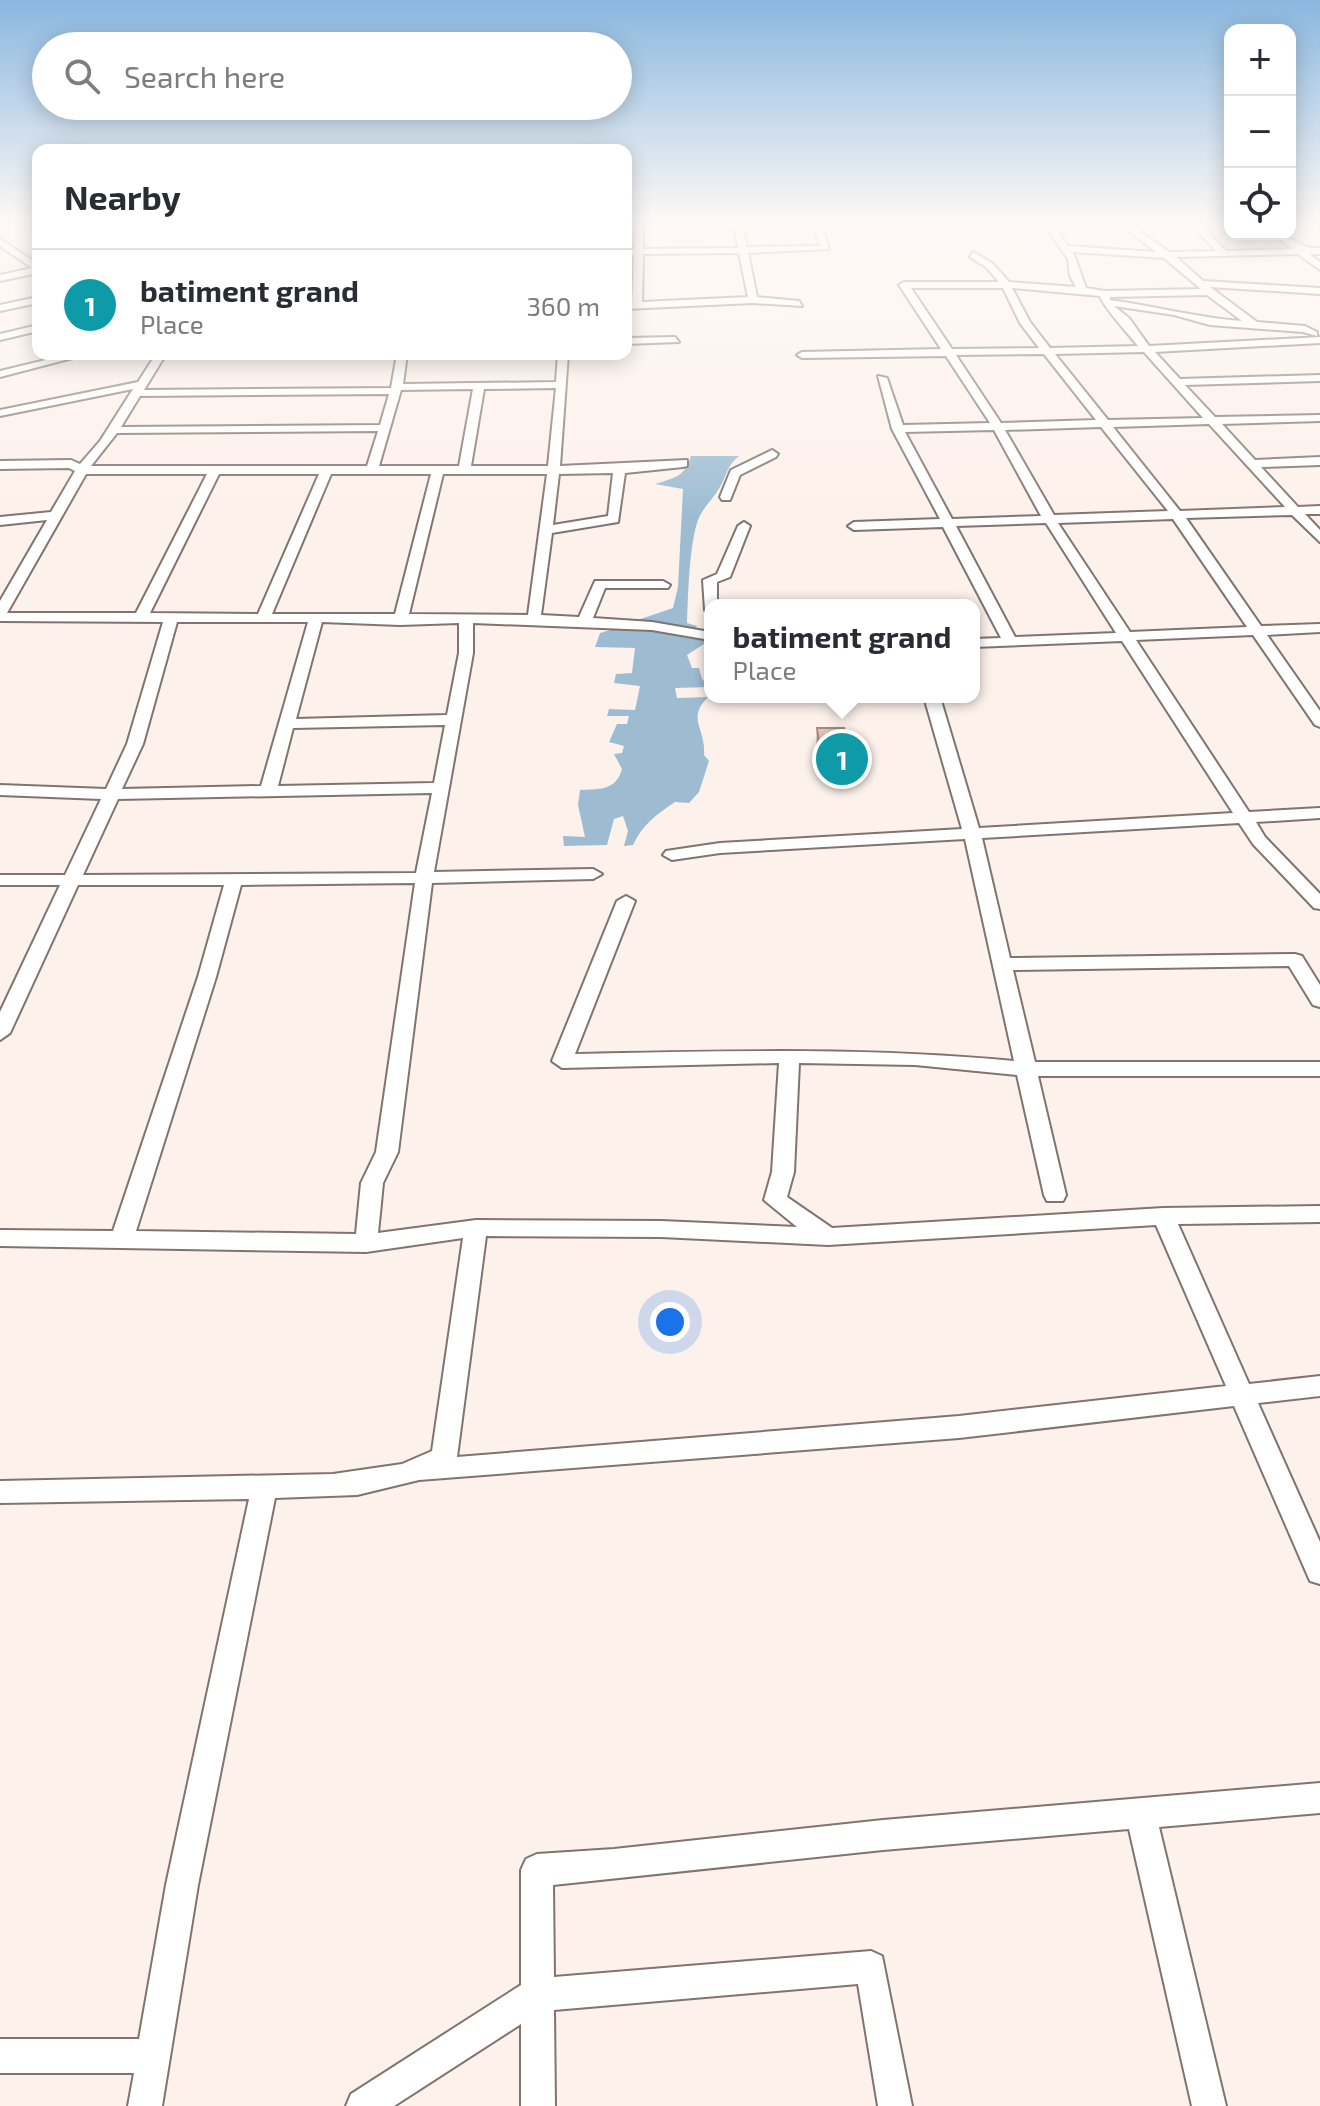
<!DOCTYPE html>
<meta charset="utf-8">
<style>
body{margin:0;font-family:"Exo 2",sans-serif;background:#f2f2f3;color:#2b2b33}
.controls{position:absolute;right:24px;top:24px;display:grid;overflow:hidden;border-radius:16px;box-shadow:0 4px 20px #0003}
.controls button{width:72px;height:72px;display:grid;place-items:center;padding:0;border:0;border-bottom:2px solid #e1e1e2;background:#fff;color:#2b2b33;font:40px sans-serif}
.you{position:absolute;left:670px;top:1322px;width:28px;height:28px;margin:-20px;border:6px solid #fff;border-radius:50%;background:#1a73e8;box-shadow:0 0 0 12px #1a73e833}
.badge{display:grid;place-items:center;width:52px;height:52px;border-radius:50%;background:#2563eb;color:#fff;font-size:26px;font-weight:700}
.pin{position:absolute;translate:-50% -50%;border:4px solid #fff;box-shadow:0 2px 8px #0006}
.popup{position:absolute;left:704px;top:599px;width:276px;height:104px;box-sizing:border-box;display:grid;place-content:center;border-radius:16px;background:#fff;filter:drop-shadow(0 2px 6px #0005);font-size:26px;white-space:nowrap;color:#7c7c81}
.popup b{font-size:30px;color:#2b2b33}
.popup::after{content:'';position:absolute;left:50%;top:100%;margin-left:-16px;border:16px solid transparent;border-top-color:#fff}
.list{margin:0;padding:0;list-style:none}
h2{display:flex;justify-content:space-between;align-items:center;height:104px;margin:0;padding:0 32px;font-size:34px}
h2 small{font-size:26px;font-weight:400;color:#7c7c81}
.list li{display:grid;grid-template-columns:52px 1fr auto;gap:24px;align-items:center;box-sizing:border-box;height:112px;padding:0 32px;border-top:2px solid #e1e1e2}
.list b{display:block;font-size:30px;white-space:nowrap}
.list p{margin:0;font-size:26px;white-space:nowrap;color:#7c7c81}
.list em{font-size:26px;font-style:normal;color:#7c7c81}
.icon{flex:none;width:44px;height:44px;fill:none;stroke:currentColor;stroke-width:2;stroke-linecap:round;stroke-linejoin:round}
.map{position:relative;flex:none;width:1320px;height:2106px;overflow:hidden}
.search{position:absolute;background:#fff;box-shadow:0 4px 20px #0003;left:32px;top:32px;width:600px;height:88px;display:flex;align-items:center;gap:20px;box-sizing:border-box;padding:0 28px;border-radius:44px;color:#7c7c81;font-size:30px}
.panel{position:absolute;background:#fff;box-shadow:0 4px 20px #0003;left:32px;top:144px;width:600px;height:216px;border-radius:16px}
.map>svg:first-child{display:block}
.water{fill:#9dbcd1}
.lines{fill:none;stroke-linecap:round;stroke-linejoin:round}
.minor-casing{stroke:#81746e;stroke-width:4}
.minor{fill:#fff;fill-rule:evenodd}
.wall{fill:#caac9f}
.building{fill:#ebc8b9;stroke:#a48c82;stroke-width:2}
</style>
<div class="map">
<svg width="1320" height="2106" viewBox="0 0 1320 2106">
<rect width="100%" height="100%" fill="#fdf1eb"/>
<path class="water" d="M691,456H739C727,465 727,475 720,487C714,497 708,503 702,512C689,530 688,600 687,623L697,626L695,631L629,623L673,608L678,587L683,489L655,484C674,478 685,477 691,456Z
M625,626L702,636L707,642L687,655L692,668H699L702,679L709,687L675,688L677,698L708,697C686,719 706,728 704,755L709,761L699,792L689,803L675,802C657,814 642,825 633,845L624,846L628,831L623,816L614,819L607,845L564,846L563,836L585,837L578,805L580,790C599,789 616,791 622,769L614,754L622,753L624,746L609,742L617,724H627L629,716H607L609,709L635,710L640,686L614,683L616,674L632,673L635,648L595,647L600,633Z"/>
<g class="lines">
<g class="minor-casing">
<path id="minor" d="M635,223H643V249L738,248L734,223H742L747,247L820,246L813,223H821L829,249L748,253L757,297L799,301L802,306L753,303L626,309V303H632L634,255H626V249H634ZM739,253L748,297L642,302L643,254Z
M1043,223H1052L1068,246L1156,252L1118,223H1128L1169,252L1216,251L1190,223H1199L1226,251L1292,249L1274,234C1293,234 1295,249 1320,248V254H1309L1320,262V270L1298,254L1176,257L1203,281L1320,288V294L1210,287L1257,322L1305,326L1317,332V336L1303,332L1210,325L1174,315L1114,306L1129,318L1149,346L1320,337V343L1155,352L1180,379L1320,375V381L1185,385L1215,417L1320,415V421L1222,424L1255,460L1320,457V465L1261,467L1298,507L1320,506V514H1305L1320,530V542L1292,515L1186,518L1261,626L1320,624V632L1267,635L1320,711V727L1315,725L1253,635L1136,640L1249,812L1320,808V818L1256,822L1265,837L1320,894V909L1314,908L1253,844L1239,823L982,838L1010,958L1295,954L1302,956L1320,985V1007L1313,1005L1289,966L1013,970L1035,1062H1320V1076H1038L1066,1195L1063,1201H1047L1044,1195L1017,1075L915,1065L799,1063L794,1172L787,1197L832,1228L1163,1208L1320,1206V1222L1178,1224L1249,1384L1320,1376V1396L1258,1403L1320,1542V1584L1310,1581L1234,1406L959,1438L419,1480L357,1495L275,1498L198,1885L162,2106H128L134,2073H0V2039H139L166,1885L249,1499L0,1503V1481L333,1474L402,1464L432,1451L463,1238L366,1252L0,1246V1230L113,1231L198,977L224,885H78L10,1033L0,1040V1012L60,885H0V875H65L101,799L0,795V785L106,789L127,744L163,622L0,621V601L47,520L0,525V517L51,512L75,471L69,468L0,469V461L71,460L80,464L100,441L133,389L0,416V410L138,382L156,354H166L144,390L391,388L397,354H407L403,384L556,382L558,354H568L560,466L687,460V466L683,467L625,473L618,522L552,533L541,615L579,617L595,581H663L670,585L668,588H605L593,618L652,622L710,632V640L652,630L473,623V653L434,872L593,869L602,874L593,879L432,883L398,1152L383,1183L378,1233L476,1220L661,1221L797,1227L764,1200L772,1172L779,1063L562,1068L552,1061L617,901L626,896L635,901L575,1054C722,1051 868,1047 1014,1061L965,839L720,853L672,860L663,855L666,851L720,843L962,829L924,697H940L979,828L1233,813L1122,641L974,647V639L1001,638L943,527L854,530L848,526L854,522L940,519L892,429L878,376L887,378L903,425L990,423L946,356L802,358L797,355L802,352L941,349L899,285L904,282H999L986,267L970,257L973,252L992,263L1009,282L1076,287L1070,276L1068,259ZM1073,252L1164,258L1201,289L1105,291L1086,288ZM911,288H1003L1020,323L1039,348L952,349ZM1012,288L1100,296C1101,304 1130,336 1138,346L1050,348L1030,322ZM1207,295L1242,321C1198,318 1155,306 1110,300V297ZM1144,352L1203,418L1108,420L1055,354ZM1044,354L1096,420L1001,423L956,355ZM556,388L548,466H471L484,389ZM473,389L459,466H379L401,390ZM389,394L380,425L121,427L140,396ZM1209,424L1285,507L1180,511L1113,427ZM1101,427L1168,511L1054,515L1005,430ZM994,430L1041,516L952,519L905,432ZM378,431L367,466H91L117,433ZM613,473L608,516L553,525L559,474ZM86,474H207L136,613H7ZM219,474H319L258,614L150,613ZM331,474H431L395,614H272ZM443,474H547L528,615L409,614ZM1173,519L1247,627L1130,632L1058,523ZM1046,523L1116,633L1015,637L956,526ZM177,622H308L261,786L122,789L143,744ZM322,622L400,625L459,623V653L447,715L296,719ZM445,725L434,783L278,786L293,728ZM432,793L416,873L83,875L118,799ZM415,883L376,1152L361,1183L356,1234L136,1231L216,977L241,885ZM1156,1225L1226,1386L959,1416L457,1457L486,1236L661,1237L828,1245Z
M0,239L38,264V273L0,281V275L32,268L0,246Z
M38,297V303L0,311V305Z
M38,325V331L0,340V334Z
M675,337L679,342L626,344V338Z
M70,354H88L0,377V371Z
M772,450L778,454L776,457L740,475L730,500H722L720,497L731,470Z
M744,522L750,526L730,577L717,582V605H710V611L705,610L703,580L717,574L738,526Z
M1320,1783V1813L1159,1827L1226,2106H1192L1129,1829L883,1850L553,1885L554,1977L871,1951L882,1956L912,2106H878L858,1984L554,2010L555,2106H521V2024L394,2106H346L351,2094L521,1985V1870L526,1859L537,1854L614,1849L883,1820Z"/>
</g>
<use href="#minor" class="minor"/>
</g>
<path class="wall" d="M817,728L849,750L847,769H819L816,747Z"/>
<path class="building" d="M817,728H844L849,750L820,751Z"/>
<linearGradient id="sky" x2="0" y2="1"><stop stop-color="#8ab7df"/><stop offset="0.43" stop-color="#fef9f6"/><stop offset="1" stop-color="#fef9f6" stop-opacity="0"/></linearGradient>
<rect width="1320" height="518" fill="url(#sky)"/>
</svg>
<div class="controls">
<button>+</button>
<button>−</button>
<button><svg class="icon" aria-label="locate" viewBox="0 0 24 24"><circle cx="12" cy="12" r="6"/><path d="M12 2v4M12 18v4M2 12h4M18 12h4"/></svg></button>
</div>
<div class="you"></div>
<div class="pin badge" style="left:842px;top:759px;background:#0f9aa8">1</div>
<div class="popup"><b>batiment grand</b>Place</div>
<div class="search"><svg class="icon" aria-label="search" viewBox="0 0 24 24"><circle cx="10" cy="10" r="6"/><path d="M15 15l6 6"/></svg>Search here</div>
<section class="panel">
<h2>Nearby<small></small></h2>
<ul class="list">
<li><span class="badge" style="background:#0f9aa8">1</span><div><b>batiment grand</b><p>Place</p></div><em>360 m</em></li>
</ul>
</section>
</div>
